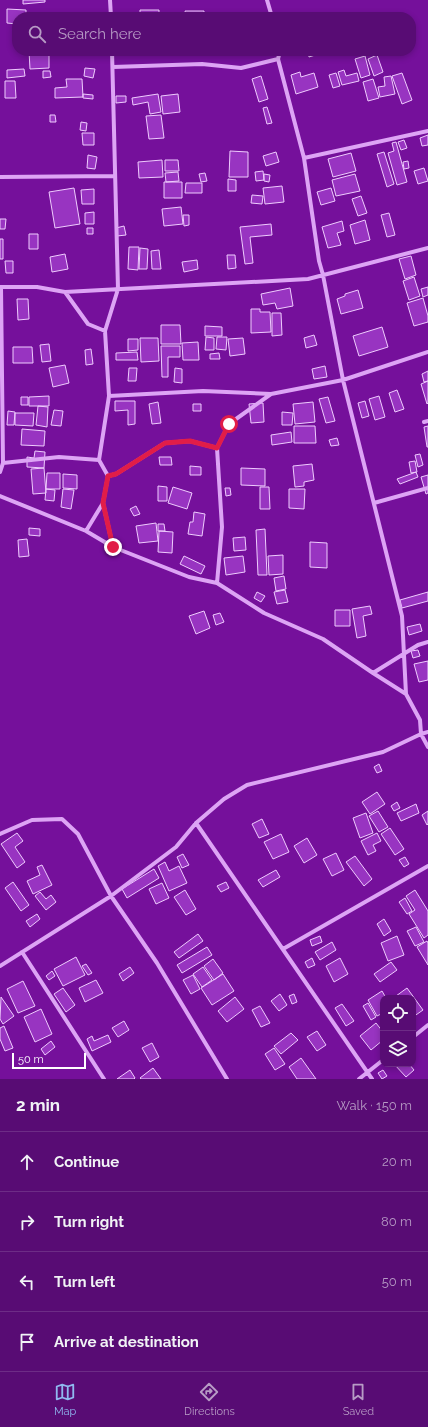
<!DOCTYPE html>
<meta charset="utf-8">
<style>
body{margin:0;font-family:Raleway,sans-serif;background:#611a7c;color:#f1f3f6}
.controls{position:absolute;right:12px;bottom:12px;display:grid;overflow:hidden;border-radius:8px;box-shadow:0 2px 6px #0003}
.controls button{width:36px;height:36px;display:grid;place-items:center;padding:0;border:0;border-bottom:1px solid #6d2c86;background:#580c74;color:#f1f3f6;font:20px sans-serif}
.scale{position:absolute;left:12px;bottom:10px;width:74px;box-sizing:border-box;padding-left:4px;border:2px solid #fff;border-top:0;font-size:11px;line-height:14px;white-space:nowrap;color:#fff;-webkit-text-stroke:3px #75109b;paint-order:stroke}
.stop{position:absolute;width:12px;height:12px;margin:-9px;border:3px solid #e11d48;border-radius:50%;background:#fff}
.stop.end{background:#e11d48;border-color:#fff;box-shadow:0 1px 4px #0008}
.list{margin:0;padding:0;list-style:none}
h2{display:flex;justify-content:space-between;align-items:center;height:52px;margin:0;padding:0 16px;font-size:17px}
h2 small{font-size:13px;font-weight:400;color:#b79bc5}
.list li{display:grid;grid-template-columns:26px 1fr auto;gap:12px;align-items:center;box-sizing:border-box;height:60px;padding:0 16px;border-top:1px solid #6d2c86}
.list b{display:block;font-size:15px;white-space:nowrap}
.list em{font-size:13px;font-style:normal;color:#b79bc5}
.icon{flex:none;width:22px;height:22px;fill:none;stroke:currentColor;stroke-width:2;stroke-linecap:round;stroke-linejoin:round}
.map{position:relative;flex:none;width:428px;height:1079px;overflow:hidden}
.search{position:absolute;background:#580c74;box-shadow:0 2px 6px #0003;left:12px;right:12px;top:12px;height:44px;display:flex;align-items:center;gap:10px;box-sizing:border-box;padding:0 14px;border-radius:16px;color:#b79bc5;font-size:15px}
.sheet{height:292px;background:#580c74}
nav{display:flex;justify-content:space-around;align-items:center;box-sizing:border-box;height:56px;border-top:1px solid #6d2c86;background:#580c74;font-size:11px;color:#b79bc5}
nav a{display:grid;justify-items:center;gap:2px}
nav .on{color:#90b9f0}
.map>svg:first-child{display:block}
.building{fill:#9834c1;stroke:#efccfe}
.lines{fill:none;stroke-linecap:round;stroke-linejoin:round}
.minor{stroke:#dda4f5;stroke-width:4}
.route{stroke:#e11d48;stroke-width:5}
</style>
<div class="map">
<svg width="428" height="1079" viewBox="0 0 428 1079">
<rect width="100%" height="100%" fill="#75109b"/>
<path class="building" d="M23,0H45V2L23,4Z
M7,9L26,10V17H17V24L7,23Z
M140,10H159V17H140Z
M185,11H204V17H186Z
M29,51H49V68L30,69Z
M52,51H81L82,53L53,55Z
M308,51H328L309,57Z
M359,51H373L374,53L359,55Z
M377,55L383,72L374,76L368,59Z
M365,56L370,75L361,78L355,59Z
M85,68L95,69L93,78L84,76Z
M24,69L25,76L7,78V70Z
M344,70L346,76L357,73L359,81L342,85L338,72Z
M43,71H50L51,77L43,78Z
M300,72L301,77L314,73L318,87L296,94L291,75Z
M336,73L340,86L333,88L329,75Z
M402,73L412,100L402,104L392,76Z
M261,76L268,99L259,102L252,79Z
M391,76L395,94L380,97L378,87L385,86L384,77Z
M66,79H82L83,97L55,98V88L67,87Z
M373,79L379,98L368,101L363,82Z
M5,81H15L16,98H5Z
M83,94L93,95V99L83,98Z
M158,94L161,112L150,114L148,102L133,105L132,98Z
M178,94L180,112L163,114L161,96Z
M116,96H126V102L116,103Z
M267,107L272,123L267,124L263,108Z
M50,115H55L56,122H50Z
M161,115L164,138L149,139L146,116Z
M81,122L87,123L86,131L80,130Z
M82,133H94V145H83Z
M428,135V145L422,146L420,138Z
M404,140L407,148L401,150L398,142Z
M396,142L407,182L397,185L388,153L394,151L392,143Z
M230,151L248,152V177H229Z
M276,152L279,162L266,166L263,156Z
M384,152L394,184L387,187L377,154Z
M351,153L356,171L333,177L328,159Z
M88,155L97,157L95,169L87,168Z
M162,160L163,177L139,178L138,162Z
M165,160H178L179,171H165Z
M408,161L409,168L404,169L403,162Z
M424,168L428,181L418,184L414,171Z
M263,171L264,180L256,181L255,172Z
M178,172L179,181L166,182L165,173Z
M205,173L207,181L201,182L199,174Z
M264,174L270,175L269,182L264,181Z
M355,174L360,191L336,196L332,180Z
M228,179L236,180V191H228Z
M164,182H182V198H164Z
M186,183H202V193H185Z
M282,186L284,202L265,204L263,188Z
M74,188L80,224L55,228L49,192Z
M331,188L335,201L321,205L317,192Z
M94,189V204H82L81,190Z
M252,195L263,196L262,204L251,203Z
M361,196L367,213L358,216L352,199Z
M181,207L183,224L164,226L162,209Z
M94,212V224H85V213Z
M389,213L395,235L387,237L381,215Z
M183,215H189V225L184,226Z
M0,219H6L5,229H0Z
M365,220L370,240L355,244L350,225Z
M342,221L344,231L337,233L341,245L328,248L322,227Z
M271,224L272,235L250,237L253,263L245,264L240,227Z
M124,226L126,235L117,236L116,228Z
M87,228H93V234H87Z
M29,234H38V249H29Z
M0,239H3V259H0Z
M129,247H139L138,270L128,269Z
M140,248L148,249L147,269H139Z
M159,250L161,269H152L151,251Z
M65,254L68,269L52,272L50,257Z
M227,255H235L236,268L228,269Z
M411,256L416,275L405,279L399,259Z
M197,260L198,269L184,272L182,262Z
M5,261H13V273H6Z
M414,277L420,296L409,300L403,281Z
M428,287V295L423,297L421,289Z
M290,288L293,306L277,309L275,303L263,305L261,294Z
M358,290L363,308L341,314L337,299L345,296V294Z
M423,298L428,316V322L414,326L407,303Z
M17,299H28L29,319L18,320Z
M251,309H260V312H270L271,332L251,333Z
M272,313H281L282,335L272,336Z
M161,325H180L181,344H161Z
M205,326L222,327V336H205Z
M382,327L388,347L359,356L353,336Z
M314,335L317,345L306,348L304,338Z
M206,337L214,338V350H205Z
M217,337H227L226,350L216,349Z
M140,338H158L159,361L141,362Z
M243,338L245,354L230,356L228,339Z
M128,339H138V350L128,351Z
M198,342L199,360H183L182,343Z
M49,344L51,361L42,362L40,345Z
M161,346H180V357H168V377H162Z
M13,347H32L33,363H13Z
M91,349L93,364L86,365L85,350Z
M137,352L138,360H116V353Z
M219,353L220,359H210V354Z
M65,365L69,383L53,387L49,368Z
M325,366L327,377L314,379L312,369Z
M129,368H137L136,381H128Z
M175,368L182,369V383L174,382Z
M428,371V381L424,382L422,374Z
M428,381V403L427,404L421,384Z
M397,390L404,409L395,412L389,393Z
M49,396V406H29V397Z
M379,396L385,417L375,420L369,399Z
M21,397H28V405H21Z
M328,397L335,421L326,423L319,399Z
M115,401H135V424L128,425V410L115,411Z
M365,401L369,416L362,418L358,403Z
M158,402L161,423L152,424L149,404Z
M313,402L315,422L295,424L293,404Z
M263,403L264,422L251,423L249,404Z
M193,404H201V411H193Z
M38,406L48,407L47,427L36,425Z
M54,410L63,411L61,426L51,425Z
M8,411L15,412L14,425H7Z
M282,412L293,413L292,425H282Z
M15,413H34L33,426L15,425Z
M294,426H315L316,443H294Z
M428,426V447H427L424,427Z
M22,429L45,431L44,446L21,445Z
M291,432L292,442L272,445L271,435Z
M337,438L339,445L331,446L329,440Z
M35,451L45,452L44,468L27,467V457L34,458Z
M420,454L423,465L418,467L415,455Z
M159,457H171L172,465H160Z
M415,461L417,472L411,473L409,462Z
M312,464L314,480L304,482V486L295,487L293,466Z
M190,466L201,467V475H190Z
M44,468L46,493L33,494L31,469Z
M241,468L265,469V486L241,485Z
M416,472L418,477L400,484L397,479Z
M47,473H60V489H46Z
M63,474L77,475V489L63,488Z
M428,475V493L426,494L421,477Z
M158,486L167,487V501H158Z
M173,487L192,493L187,509L168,503Z
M260,487H269L270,509H260Z
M225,488H230L231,495L226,496Z
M46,489L55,490L54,501L45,500Z
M63,489L74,490L71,509L61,507Z
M289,489H305L304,509L289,508Z
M136,506L140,514L134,516L130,509Z
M194,512L205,514L202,536L188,534L190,522H193Z
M156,523L158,541L139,543L136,526Z
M158,524H164L165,531H158Z
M29,528L40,529V536L29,535Z
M265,529L267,575H258L256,530Z
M159,531L173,532L172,553L158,552Z
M245,537L246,550L234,551L233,538Z
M27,539L29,556L19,557L18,540Z
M310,542L327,543V568L310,567Z
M283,555V574L269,575L268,556Z
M184,556L205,566L201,574L180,564Z
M243,556L245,572L226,575L224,558Z
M284,576L286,589L276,591L274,578Z
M285,590L288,602L277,604L274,592Z
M257,592L265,596L261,602L254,598Z
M428,592V601L402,608L400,600Z
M370,606L372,614L363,616L366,636L357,638L352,609Z
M335,610H350V626H335Z
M204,611L210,628L196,634L189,616Z
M220,613L224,622L216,625L213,615Z
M420,624L422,631L409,635L407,627Z
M418,650L420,656L413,658L411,651Z
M428,661V680L419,682L414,664Z
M379,764L382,771L377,773L374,767Z
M377,792L385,804L370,814L362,802Z
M397,802L400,808L394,811L391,806Z
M416,804L419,813L401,821L397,813Z
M378,811L388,827L379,832L369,816Z
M428,811V824L427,825L422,815Z
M366,813L373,833L360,838L353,818Z
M262,819L269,834L259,838L252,824Z
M390,828L404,849L395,855L381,834Z
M17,833L23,841L15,847L25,862L17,868L1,844Z
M377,833L381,841L373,845L376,851L368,855L361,841Z
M281,834L289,852L273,859L264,842Z
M307,838L317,855L304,863L294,846Z
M336,853L344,870L332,876L323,859Z
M183,854L189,865L182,868L177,857Z
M355,856L372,879L364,886L346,862Z
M405,857L409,864L404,867L399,860Z
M165,862L169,871L179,866L187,883L169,891L158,866Z
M42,865L52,885L33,894L27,881L40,875L37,867Z
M154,869L159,878L127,898L122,889Z
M276,870L280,877L263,887L258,880Z
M13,882L29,905L21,911L5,888Z
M226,882L229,888L221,892L217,886Z
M162,883L169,898L156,904L149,889Z
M185,890L196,909L186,915L174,897Z
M415,890L428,911V935L424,938L409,914L415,910L406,896Z
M40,892L46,899L51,895L56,902L46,910L35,896Z
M405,898L412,911L407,914L399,902Z
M37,914L40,919L30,927L26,921Z
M384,919L391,931L384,936L377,924Z
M416,927L424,942L415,946L407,931Z
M198,934L203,941L179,958L174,952Z
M320,936L322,942L312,946L310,940Z
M397,936L404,955L388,961L381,943Z
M427,941L428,943V965L417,947Z
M332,942L336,950L320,960L315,952Z
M207,947L212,955L182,973L177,965Z
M76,957L85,975L63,986L54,969Z
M312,958L315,965L308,968L305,962Z
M340,958L348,974L334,982L326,966Z
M213,959L223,973L214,980L204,966Z
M391,962L397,970L380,982L374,974Z
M86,964L92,973L88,975L82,966Z
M130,967L134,973L123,981L119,974Z
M203,967L212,980L202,987L193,974Z
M52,971L55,976L49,980L46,976Z
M223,974L234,991L212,1005L201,988Z
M193,975L200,989L191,994L183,980Z
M96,980L103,993L85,1002L79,988Z
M23,981L35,1006L18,1013L7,989Z
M63,988L75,1005L66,1012L54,994Z
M407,988L423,1010L413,1017V998H398L396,996Z
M382,991L386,998H383V1013L377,1016L368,1000Z
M280,994L287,1005L279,1011L271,1001Z
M294,994L297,1002L292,1004L289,996Z
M1,997L14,1016L3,1024L0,1019Z
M235,997L244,1009L227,1022L218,1011Z
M368,1003L376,1017L371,1020L363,1006Z
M342,1004L354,1021L346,1026L335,1008Z
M260,1006L270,1023L261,1027L252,1010Z
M41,1009L52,1034L35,1042L24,1017Z
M124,1021L129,1030L118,1037L112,1028Z
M376,1023L383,1032V1040L371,1050L360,1036Z
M4,1026L13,1048L5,1051L0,1039V1028Z
M317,1031L326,1045L317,1051L307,1037Z
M291,1033L298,1040L281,1054L274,1046Z
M108,1035L111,1042L92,1051L87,1039L92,1036L94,1041Z
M51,1041L55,1047L45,1055L41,1049Z
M152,1043L159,1057L150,1062L142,1048Z
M274,1048L285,1064L275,1070L265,1054Z
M301,1058L316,1079H297L289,1067Z
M394,1064H409L414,1070L406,1077Z
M153,1068L161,1079H141L140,1078Z
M130,1070L135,1078L134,1079H117Z
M383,1070L387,1076L382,1079L378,1073Z"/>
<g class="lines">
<path class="minor" d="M110,0L111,17
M267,0L272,17
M280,51L278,59L304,158L319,261L323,275L343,380L402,616L406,694L420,720L421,734L428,747
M113,67L202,64L241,68L278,59
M304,158L428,131
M0,177L115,176
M0,287H37L65,292L308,279L428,248
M65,292L88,324L105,331
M109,396L203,391L271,394L343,380L428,352
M424,422L428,421
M217,448L229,424L271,394
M3,463L59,457L99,460
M0,472L3,463L1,287
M108,476L116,474L165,443L190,441L217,448L222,527L217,583
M0,496L86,531L113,547L189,577L217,583L264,613L323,639L373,673L406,694
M103,503L113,547
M374,503L428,488
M86,531L103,503L108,476L99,460L109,396L105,331L118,289L112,51
M373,673L418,645L428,642
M196,823L372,1079
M0,834L32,820L62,819L78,834L111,896L157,963L227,1079
M283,949L428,866
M22,952L104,1079
M0,966L111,896L176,847L196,823L224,799L247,785L383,752L421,734L428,732
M413,1037L428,1025
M359,1079L383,1060"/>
</g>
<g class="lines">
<path class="route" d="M113,547L103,503L108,476L116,474L165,443L190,441L217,448L229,424"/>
</g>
</svg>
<div class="controls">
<button><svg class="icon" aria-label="locate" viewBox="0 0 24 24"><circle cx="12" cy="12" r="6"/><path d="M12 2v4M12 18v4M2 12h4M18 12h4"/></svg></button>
<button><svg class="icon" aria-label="layers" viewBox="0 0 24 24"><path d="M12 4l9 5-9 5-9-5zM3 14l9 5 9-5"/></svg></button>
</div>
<div class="scale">50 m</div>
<div class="stop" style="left:229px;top:424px"></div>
<div class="stop end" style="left:113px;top:547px"></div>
<div class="search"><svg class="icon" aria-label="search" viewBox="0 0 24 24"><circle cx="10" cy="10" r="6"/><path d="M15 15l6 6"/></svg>Search here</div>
</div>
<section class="sheet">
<h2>2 min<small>Walk · 150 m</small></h2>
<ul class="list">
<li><svg class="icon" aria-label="ahead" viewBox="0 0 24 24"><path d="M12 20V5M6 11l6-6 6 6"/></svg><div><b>Continue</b></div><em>20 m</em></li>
<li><svg class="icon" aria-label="right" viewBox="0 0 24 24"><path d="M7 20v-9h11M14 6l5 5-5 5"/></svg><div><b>Turn right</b></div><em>80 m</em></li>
<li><svg class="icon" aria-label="left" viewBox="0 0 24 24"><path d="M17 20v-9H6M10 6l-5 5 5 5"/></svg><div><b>Turn left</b></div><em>50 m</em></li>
<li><svg class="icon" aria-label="arrive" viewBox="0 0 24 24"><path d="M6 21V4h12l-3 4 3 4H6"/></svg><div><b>Arrive at destination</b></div></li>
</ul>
</section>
<nav>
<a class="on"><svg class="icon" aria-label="map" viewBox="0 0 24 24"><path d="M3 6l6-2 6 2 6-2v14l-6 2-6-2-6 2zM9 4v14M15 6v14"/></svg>Map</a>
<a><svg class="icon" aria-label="directions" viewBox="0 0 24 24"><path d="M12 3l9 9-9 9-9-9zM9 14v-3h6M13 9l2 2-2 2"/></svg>Directions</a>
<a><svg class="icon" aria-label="saved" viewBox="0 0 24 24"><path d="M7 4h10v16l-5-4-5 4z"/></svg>Saved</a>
</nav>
